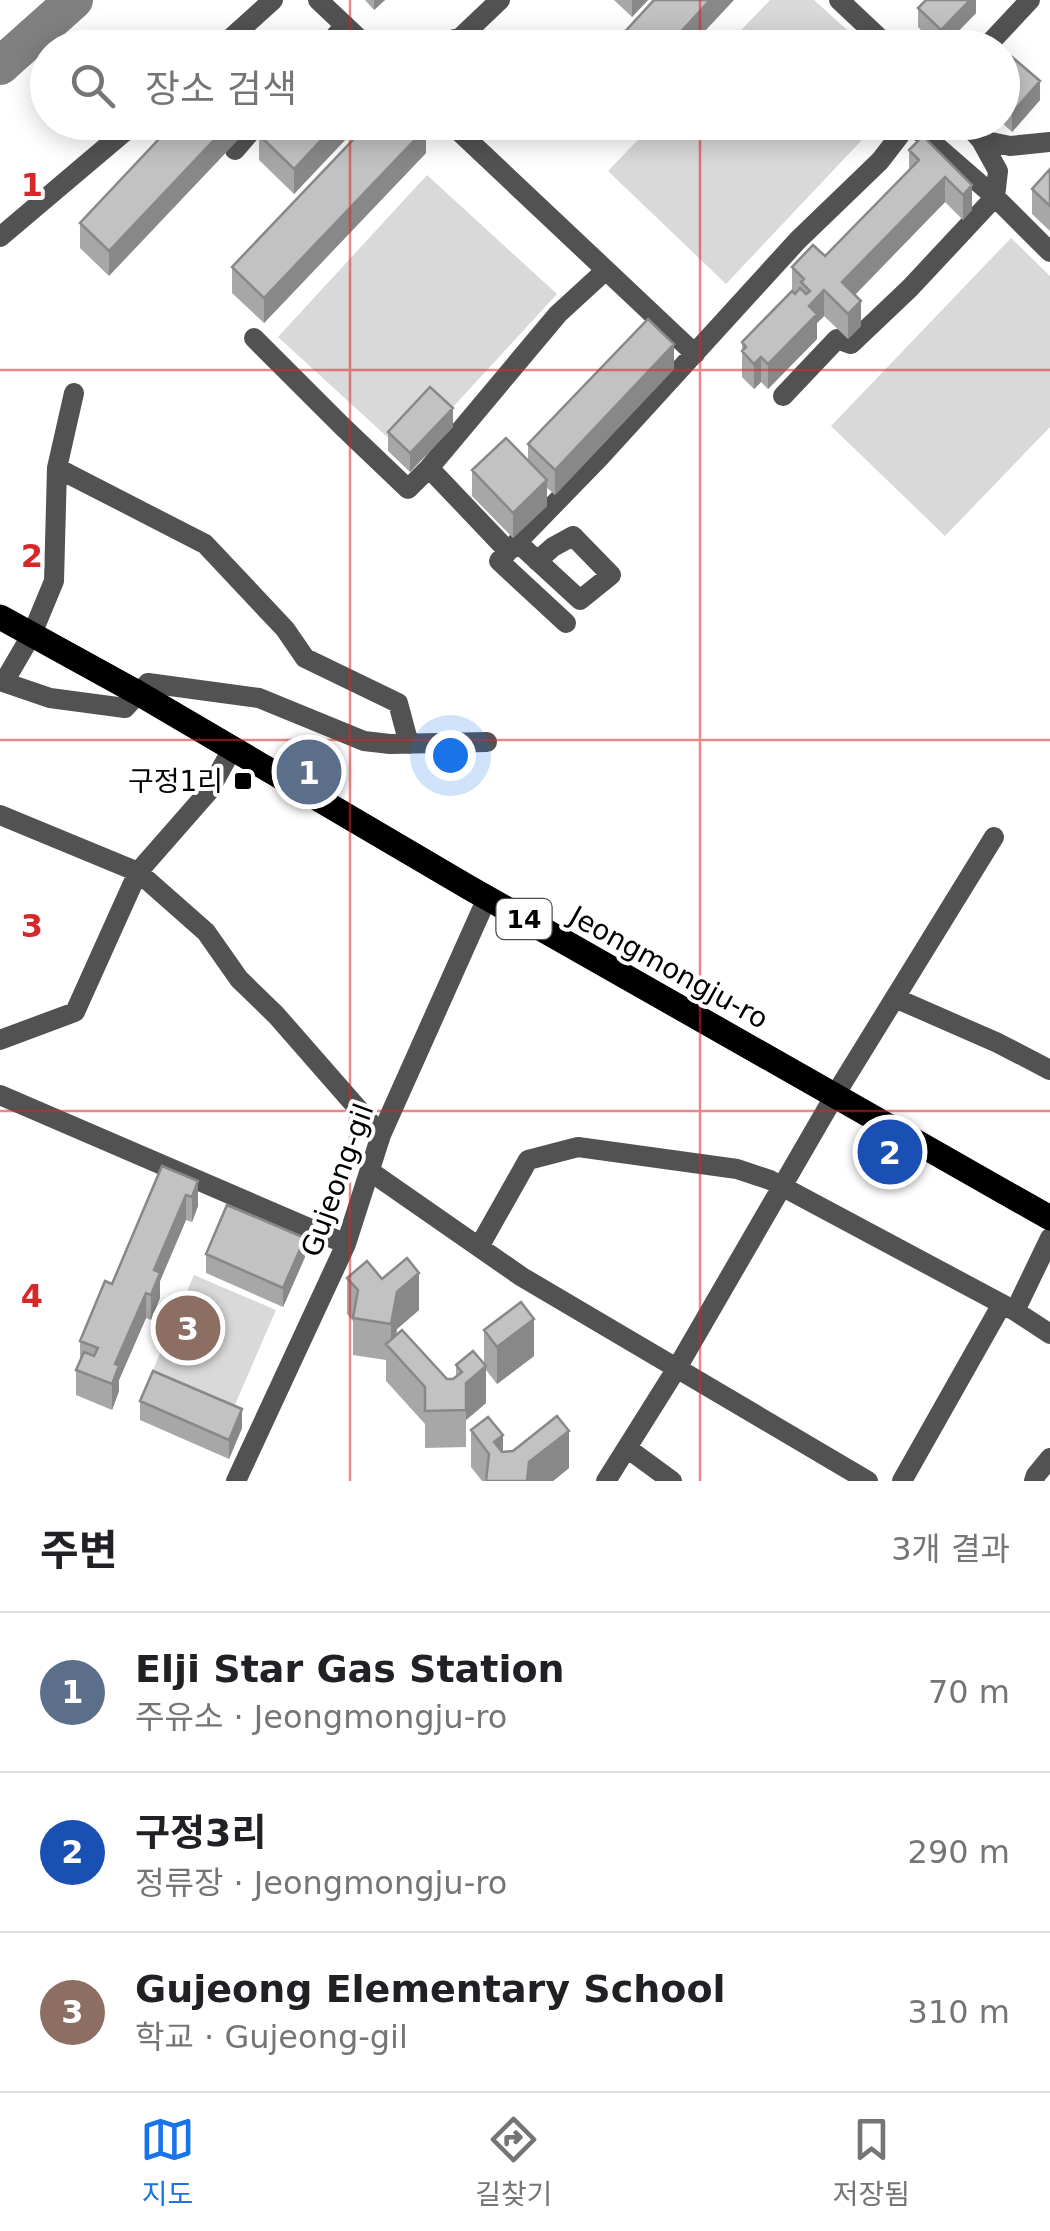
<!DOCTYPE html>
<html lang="ko">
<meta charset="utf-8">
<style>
body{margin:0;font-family:"DejaVu Sans","Noto Sans KR",sans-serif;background:#f2f2f2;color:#202124}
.you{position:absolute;left:450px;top:755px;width:35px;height:35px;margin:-25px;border:8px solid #fff;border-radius:50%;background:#1a73e8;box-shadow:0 0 0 15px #1a73e833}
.badge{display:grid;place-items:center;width:65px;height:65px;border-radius:50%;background:#1a73e8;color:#fff;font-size:32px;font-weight:700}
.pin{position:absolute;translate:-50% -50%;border:5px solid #fff;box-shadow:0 2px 10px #0006}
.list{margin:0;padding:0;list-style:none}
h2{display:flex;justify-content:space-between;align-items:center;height:130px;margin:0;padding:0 40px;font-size:42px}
h2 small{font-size:32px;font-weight:400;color:#757577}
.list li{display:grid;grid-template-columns:65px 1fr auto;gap:30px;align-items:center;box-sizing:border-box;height:160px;padding:0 40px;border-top:2px solid #e0e0e0}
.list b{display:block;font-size:38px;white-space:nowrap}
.list p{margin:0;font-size:32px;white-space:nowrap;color:#757577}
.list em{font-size:32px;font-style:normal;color:#757577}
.icon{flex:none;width:55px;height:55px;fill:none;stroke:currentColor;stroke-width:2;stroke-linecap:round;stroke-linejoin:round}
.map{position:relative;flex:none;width:1050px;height:1481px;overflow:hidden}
.search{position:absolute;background:#fff;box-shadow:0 5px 25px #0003;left:30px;right:30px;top:30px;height:110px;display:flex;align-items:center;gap:25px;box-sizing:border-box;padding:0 35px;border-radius:55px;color:#757577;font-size:38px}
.sheet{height:610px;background:#fff}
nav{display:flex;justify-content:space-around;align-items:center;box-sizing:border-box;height:140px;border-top:2px solid #e0e0e0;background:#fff;font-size:28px;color:#757577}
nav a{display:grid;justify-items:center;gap:5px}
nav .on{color:#1a73e8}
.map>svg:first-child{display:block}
.green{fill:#d9d9d9}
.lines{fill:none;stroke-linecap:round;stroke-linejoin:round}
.taxiway{stroke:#808080;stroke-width:38}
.minor{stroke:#525252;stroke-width:20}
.major{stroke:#000;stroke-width:25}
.wall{fill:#a7a7a7}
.shaded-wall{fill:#888}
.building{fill:#c2c2c2;stroke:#888;stroke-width:2.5}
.grid{fill:none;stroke:#d62828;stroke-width:2.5;stroke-opacity:0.55}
.poi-dot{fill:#000;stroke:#fff;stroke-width:4}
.labels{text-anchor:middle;stroke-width:8;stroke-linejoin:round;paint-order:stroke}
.shield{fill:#fff;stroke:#4c4c4c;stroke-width:2.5}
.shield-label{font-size:25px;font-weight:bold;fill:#000}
.poi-label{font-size:28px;fill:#000;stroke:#fff;text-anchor:end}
.street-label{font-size:28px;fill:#000;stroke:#fff}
.grid-label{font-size:32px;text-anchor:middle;font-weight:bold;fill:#d62828;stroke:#fff;stroke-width:8;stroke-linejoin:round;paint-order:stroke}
</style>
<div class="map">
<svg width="1050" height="1481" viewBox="0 0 1050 1481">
<rect width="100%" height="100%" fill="#fff"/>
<path class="green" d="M770,0H814L866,47H725Z
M654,123V122L878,123L726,284L608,171Z
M427,175L557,294L408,456L278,337Z
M1011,238L1050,276V427L945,536L831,426Z
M194,1275L276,1310L231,1414L149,1379Z"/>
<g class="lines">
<path class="taxiway" d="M0,66L74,0"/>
<path class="minor" d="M318,0L369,48
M839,0L890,48
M220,48L273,0
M325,48L345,25
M428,48L461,37L500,0
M985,48L1030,0
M449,122L695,354
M965,122L981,140L998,171L995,197L1050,252
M981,140L1010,146L1050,142
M235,150L259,122
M0,237L136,122
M254,338L342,426L408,489L429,468L558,314L606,270
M783,396L837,339L851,344L910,288L995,197L910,123
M57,468L205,544L285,629L305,658L398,703L409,744
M429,468L508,551
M517,542L580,600L611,575L573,536L553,547L537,561
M566,623L499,561L600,457L798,240L880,161L910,122
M0,681L50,698L125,708L148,683L259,698L364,741L390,744L487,742
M4,682L32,634L54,581L57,468L74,393
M0,815L138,872L206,932L239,979L276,1015L381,1135
M895,998L998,1043L1050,1070
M0,1040L75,1012L138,872L209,791L232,749
M0,1095L346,1244
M371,1172L522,1277L868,1481
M479,1247L528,1160L578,1147L737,1169L770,1180L1015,1311L1050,1334
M1015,1311L1050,1238
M627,1448L672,1481
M236,1481L346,1244L381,1135L487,898
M606,1481L677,1368L835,1095L994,837
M902,1481L1002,1304
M1034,1481L1036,1475L1050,1458"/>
<path class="major" d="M0,617L138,693L468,887L1050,1218"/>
</g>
<path class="wall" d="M365,0H385L374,10Z
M614,0H648L632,17Z
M976,0V13L943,48H939L918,27V8Z
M1002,68L1040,100L1012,132L1001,122H1002Z
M175,122L109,276L80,248V223Z
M346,122V139L294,194L259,160V135Z
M590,122H619L605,137Z
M909,150L972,185V210L963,220L945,202L855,295L861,326L848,339L824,316L817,323V339L768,389L761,382L754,389L742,377V342L792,291V267L825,256L909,170Z
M426,153L264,323L232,293V267Z
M1050,169V231L1032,214V189Z
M674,369L555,495L547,488V506L513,538L472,496V470L528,461V444Z
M453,427L410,472L388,451V432Z
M198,1181V1206L192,1222L186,1220L160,1281V1298L151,1320L146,1318L119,1380V1391L112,1410L76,1395V1370L80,1361V1341L112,1284Z
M206,1254L305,1257L283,1307L206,1273Z
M347,1278L382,1279L419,1310L397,1329L396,1335L447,1379H453L456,1377V1365L484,1363V1330L534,1356L497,1384L486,1370V1403L466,1420V1447L425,1448V1424L386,1381V1360L353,1355V1321L347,1314Z
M140,1401L242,1428L229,1459L140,1420Z
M471,1430L503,1452L569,1468L553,1481H482L471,1467Z"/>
<path class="shaded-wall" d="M374,0H385L374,10Z
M632,0H648L632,17Z
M710,0H734L689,48H666Z
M970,0H976V13L941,48V30Z
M1040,81V100L1012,132V113Z
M231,122H255L109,276V251Z
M338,122H346V139L294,194V169Z
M605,122H619L605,137Z
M426,128V153L264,323V298Z
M945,177V202L842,308V282Z
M972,185V210L963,220V195Z
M824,290V316L817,323V339L768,389V364L809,306Z
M861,301V326L848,339V314Z
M674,344V369L555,495V470Z
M761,357V382L754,389V364Z
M453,408V427L410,472V453Z
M547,480V506L513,538V513Z
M198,1181V1206L192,1222V1197Z
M186,1195V1220L160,1281V1298L151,1320V1295L154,1270Z
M305,1238V1257L283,1307V1288Z
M419,1273V1310L397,1329L393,1352L391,1350V1324L397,1292Z
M146,1293V1318L119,1380V1391L112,1410V1384L115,1364Z
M534,1319V1356L497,1384V1347Z
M486,1366V1403L466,1420V1383Z
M242,1409V1428L229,1459V1440Z
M569,1431V1468L553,1481H527L529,1462Z
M503,1435V1472L494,1442Z"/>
<path class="building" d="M654,0H710L666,48H610Z
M926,0H970L941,30L918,8Z
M1012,57L1040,81L1012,113L1002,105V68Z
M175,122H231L109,251L80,223Z
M270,122H338L294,169L259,135Z
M370,122H421L426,128L264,298L232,267Z
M923,136L972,185L963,195L945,177L842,282L861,301L848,314L824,290L809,306L817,314L768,364L761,357L754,364L742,351L746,347L742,342L792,291L795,294L800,288L806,294L810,291L801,282L804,279L792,267L813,245L825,256L919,160L909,150Z
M1050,169V206L1032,189Z
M648,319L674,344L555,470L528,444Z
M430,387L453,408L410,453L388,432Z
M506,438L547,480L513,513L472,470Z
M162,1166L198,1181L192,1197L186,1195L154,1270L160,1273L151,1295L146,1293L115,1364L119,1366L112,1384L76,1370L84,1352L94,1356L98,1348L80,1341L105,1281L112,1284Z
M227,1205L305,1238L283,1288L206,1254Z
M407,1258L419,1273L397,1292L391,1324L353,1318L358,1290L347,1278L367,1261L382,1279Z
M521,1302L534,1319L497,1347L484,1330Z
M402,1330L447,1379H453L462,1372L456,1365L473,1351L486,1366L466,1383V1410L425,1411V1387L386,1344Z
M153,1371L242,1409L229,1440L140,1401Z
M557,1416L569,1431L529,1462L527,1481H486L489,1454L471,1430L488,1417L503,1435L494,1442L502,1452L513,1451Z"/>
<path class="grid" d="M350,0V48M700,0V48M350,122V1481M700,122V1481M0,370H1050M0,740H1050M0,1111H1050"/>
<rect class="poi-dot" x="233" y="771" width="20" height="20" rx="5"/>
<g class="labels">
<rect class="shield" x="496.5" y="899" width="55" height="40" rx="8"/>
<g class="shield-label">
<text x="524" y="928">14</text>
</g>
<g class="poi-label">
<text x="223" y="791">구정1리</text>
</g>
<g class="street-label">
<text transform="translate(669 967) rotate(29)" y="10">Jeongmongju-ro</text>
<text transform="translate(337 1180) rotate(-70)" y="10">Gujeong-gil</text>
</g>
</g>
<g class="grid-label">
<text x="32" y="196">1</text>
<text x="32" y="567">2</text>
<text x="32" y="937">3</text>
<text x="32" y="1307">4</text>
</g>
</svg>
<div class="you"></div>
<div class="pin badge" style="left:309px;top:772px;background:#5c6f8a">1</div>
<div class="pin badge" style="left:890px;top:1152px;background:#1a4fb4">2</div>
<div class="pin badge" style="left:188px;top:1328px;background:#8d6e63">3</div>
<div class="search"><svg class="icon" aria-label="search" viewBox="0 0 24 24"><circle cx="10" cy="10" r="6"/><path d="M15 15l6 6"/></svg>장소 검색</div>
</div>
<section class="sheet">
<h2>주변<small>3개 결과</small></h2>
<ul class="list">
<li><span class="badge" style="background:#5c6f8a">1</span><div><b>Elji Star Gas Station</b><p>주유소 · Jeongmongju-ro</p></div><em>70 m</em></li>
<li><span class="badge" style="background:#1a4fb4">2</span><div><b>구정3리</b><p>정류장 · Jeongmongju-ro</p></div><em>290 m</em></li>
<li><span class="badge" style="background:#8d6e63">3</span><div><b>Gujeong Elementary School</b><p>학교 · Gujeong-gil</p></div><em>310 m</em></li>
</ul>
</section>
<nav>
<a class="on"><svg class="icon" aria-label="map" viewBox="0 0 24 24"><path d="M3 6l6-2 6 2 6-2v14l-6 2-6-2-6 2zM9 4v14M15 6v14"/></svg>지도</a>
<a><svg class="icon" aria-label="directions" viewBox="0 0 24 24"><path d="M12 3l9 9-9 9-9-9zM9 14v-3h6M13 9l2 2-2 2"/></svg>길찾기</a>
<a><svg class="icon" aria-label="saved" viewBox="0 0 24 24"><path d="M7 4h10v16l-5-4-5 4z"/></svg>저장됨</a>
</nav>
